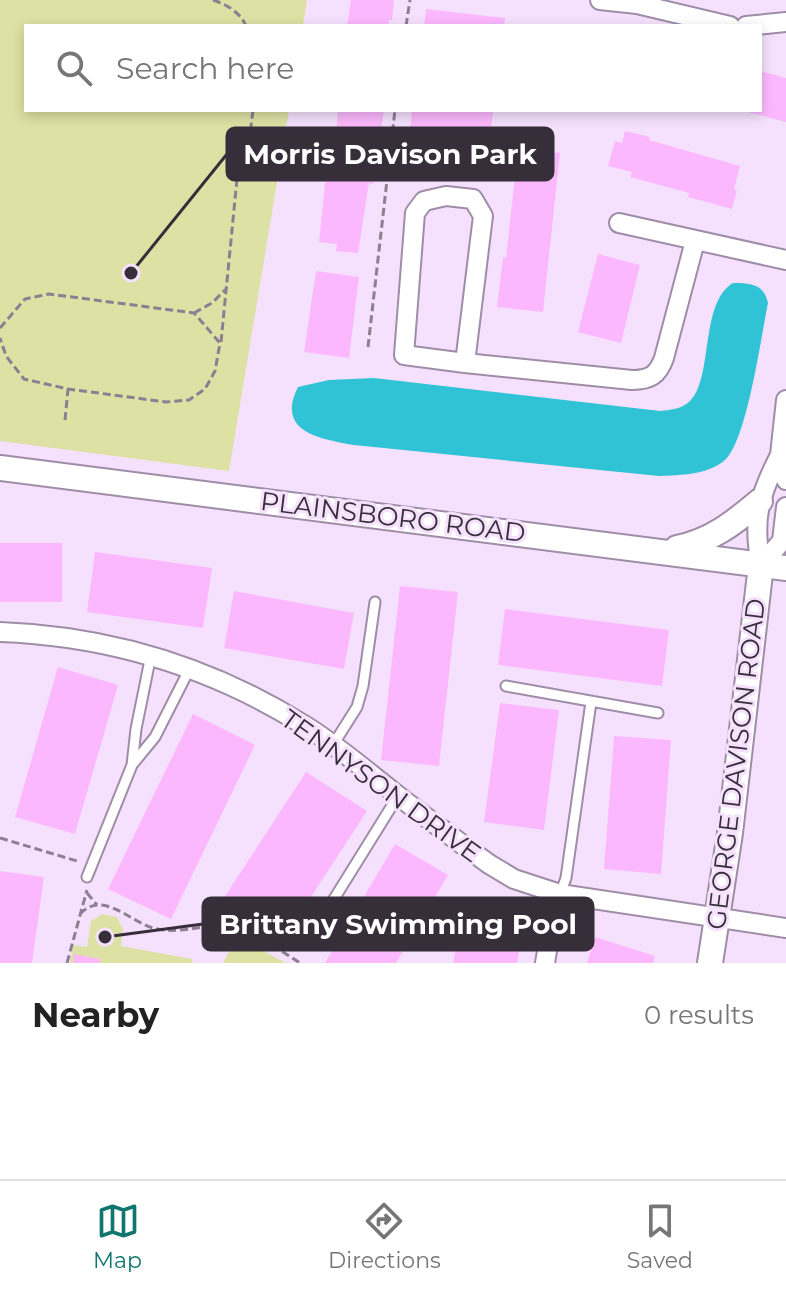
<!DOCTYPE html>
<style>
body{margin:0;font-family:Montserrat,sans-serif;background:#f2f2f2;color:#222}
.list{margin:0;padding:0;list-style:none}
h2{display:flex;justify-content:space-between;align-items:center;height:104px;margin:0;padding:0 32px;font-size:34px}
h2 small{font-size:26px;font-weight:400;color:#767676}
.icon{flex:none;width:44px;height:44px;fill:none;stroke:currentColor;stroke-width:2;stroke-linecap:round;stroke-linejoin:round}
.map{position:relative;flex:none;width:786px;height:963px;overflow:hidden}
.search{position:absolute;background:#fff;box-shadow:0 4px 12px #0003;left:24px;right:24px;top:24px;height:88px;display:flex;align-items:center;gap:20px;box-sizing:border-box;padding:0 28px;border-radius:0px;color:#767676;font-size:30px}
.sheet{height:216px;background:#fff}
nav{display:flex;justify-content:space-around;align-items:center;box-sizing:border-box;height:112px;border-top:2px solid #e0e0e0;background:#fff;font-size:22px;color:#767676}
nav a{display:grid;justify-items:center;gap:4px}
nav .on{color:#0f766e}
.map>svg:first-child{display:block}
.green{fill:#dee1a4}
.water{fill:#30c3d5}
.building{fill:#fcb8fe}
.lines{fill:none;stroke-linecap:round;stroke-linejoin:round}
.service-casing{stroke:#9f8da7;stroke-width:13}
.minor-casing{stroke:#9f8da7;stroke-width:22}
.tertiary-casing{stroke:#9f8da7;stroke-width:28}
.path{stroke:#8c7f92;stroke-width:3;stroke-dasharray:8 4;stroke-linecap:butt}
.service{stroke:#fff;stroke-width:9}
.minor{stroke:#fff;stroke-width:18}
.tertiary{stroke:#fff;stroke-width:24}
.labels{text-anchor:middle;stroke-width:6;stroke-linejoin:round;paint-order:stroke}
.street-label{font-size:26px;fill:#362f3a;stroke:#f5e1fd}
.leader{fill:none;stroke:#362f3a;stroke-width:3}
.callout-dot{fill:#362f3a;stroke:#f5e1fd;stroke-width:3}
.callout{fill:#362f3a;stroke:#362f3a;stroke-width:3}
.callout-label{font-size:28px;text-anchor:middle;font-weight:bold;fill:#fff}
</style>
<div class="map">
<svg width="786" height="963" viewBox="0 0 786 963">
<rect width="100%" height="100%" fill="#f5e1fd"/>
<path class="green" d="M0,0H307L303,26H26V110H289L229,471L0,441Z
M102,914L117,917L123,929L121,946L192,959L193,963H70L73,945L87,947L91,921Z
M237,937L286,963H223Z"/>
<path class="water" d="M733,283C751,283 764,284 768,303C761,337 747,440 725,460C707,475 681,475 659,476L354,445C322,439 275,433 298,387L329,380L374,378L660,411C670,410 681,409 689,402C714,380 699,303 733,283Z"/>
<path class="building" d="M351,0H394L392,20H389L388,26H347Z
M426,9L505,18L504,26H424Z
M760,71L786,78V122L744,111L760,110Z
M341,110H384L373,184L369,183L358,253L336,251L337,244L319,242L328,155L334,156L338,112Z
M412,110H493L489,150L456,146V151L439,149V144L409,140Z
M625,131L650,137L649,140L740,166L734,189L737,190L732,209L688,197L689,193L630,177L632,172L608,166L615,141L622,143Z
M518,148L560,153L543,312L497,307L503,257L506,258Z
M598,254L640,265L621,343L578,332Z
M316,271L359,277L349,358L304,352Z
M0,543H62V602H0Z
M95,552L212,568L203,628L87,612Z
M400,586L458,592L439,766L381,760Z
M234,591L354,613L344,669L224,648Z
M505,609L669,630L662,686L498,665Z
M58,667L118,685L75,834L15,817Z
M500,703L559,710L544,830L484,822Z
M193,714L255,745L171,919L108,889Z
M614,736L671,740L661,874L604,869Z
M306,772L367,811L281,943L220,904Z
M395,844L448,875L396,963H325Z
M0,871L44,877L32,963H0Z
M464,904L526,916L517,963H453Z
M595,937L655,956L653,963H587Z
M74,954L100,959V963H73Z"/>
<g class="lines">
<g class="service-casing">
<path id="service" d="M506,686L658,713
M333,745L357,707L363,686L375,602
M132,765L155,737L190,668
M87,877L132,765L136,729L151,655
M560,894L566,878L591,702
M306,944L398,796"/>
</g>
<g class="minor-casing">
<path id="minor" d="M600,0L637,4L730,26
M746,26L786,22
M446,196L473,199L483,216L465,363L404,355L415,213L424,201Z
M619,223L786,260
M465,363L632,380C650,380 658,375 664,358L695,241
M786,400L780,455L786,480
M761,565C752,519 759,496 780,455
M761,565L782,541L786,507
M0,632C109,636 211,667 304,725C335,744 363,768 392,791C424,816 456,840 489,864L514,879L560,894L786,928
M545,963L553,915L560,894"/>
</g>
<g class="tertiary-casing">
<path id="tertiary" d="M0,468L786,568
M677,548C711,541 734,523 760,501
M710,963L730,833L761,565"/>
</g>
<path class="path" d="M213,0C226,4 241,13 246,26
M406,26L410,0
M194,313L212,303L226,289
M0,328L25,299L49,294L194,313L220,343L215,371L205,389L189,400L166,402L68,389L24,379L6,356L0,338
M221,342L238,169L247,159L253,110
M368,347L395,110
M65,420L68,389
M0,838L77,861
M87,893L97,905
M80,914C103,890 129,921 153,928C181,936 208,921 234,928C257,935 280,950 300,963
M67,963L87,890"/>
<use href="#service" class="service"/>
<use href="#minor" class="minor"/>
<use href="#tertiary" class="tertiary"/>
</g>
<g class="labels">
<g class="street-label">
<text transform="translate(393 517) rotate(7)" y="9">PLAINSBORO ROAD</text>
<text transform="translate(736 764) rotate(-83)" y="9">GEORGE DAVISON ROAD</text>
<text transform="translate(381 786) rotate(36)" y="9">TENNYSON DRIVE</text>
</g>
</g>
<path class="leader" d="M131 273L227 154M105 937L203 924"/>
<g class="callout-dot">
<circle cx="131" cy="273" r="8"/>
<circle cx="105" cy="937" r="8"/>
</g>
<g class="callout">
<rect x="227" y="128" width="326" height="52" rx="8"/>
<rect x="203" y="898" width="390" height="52" rx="8"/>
</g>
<g class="callout-label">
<text x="390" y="164">Morris Davison Park</text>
<text x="398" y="934">Brittany Swimming Pool</text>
</g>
</svg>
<div class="search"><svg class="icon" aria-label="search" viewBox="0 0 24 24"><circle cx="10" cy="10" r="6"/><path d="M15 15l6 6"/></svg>Search here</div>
</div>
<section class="sheet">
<h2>Nearby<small>0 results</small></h2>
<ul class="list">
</ul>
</section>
<nav>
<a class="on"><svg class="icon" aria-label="map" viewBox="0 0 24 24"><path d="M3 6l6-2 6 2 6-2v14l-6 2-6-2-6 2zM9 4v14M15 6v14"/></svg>Map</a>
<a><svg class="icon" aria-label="directions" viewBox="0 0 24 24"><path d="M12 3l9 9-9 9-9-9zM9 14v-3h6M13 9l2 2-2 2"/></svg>Directions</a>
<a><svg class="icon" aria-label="saved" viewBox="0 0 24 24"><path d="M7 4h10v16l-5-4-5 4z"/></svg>Saved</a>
</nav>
